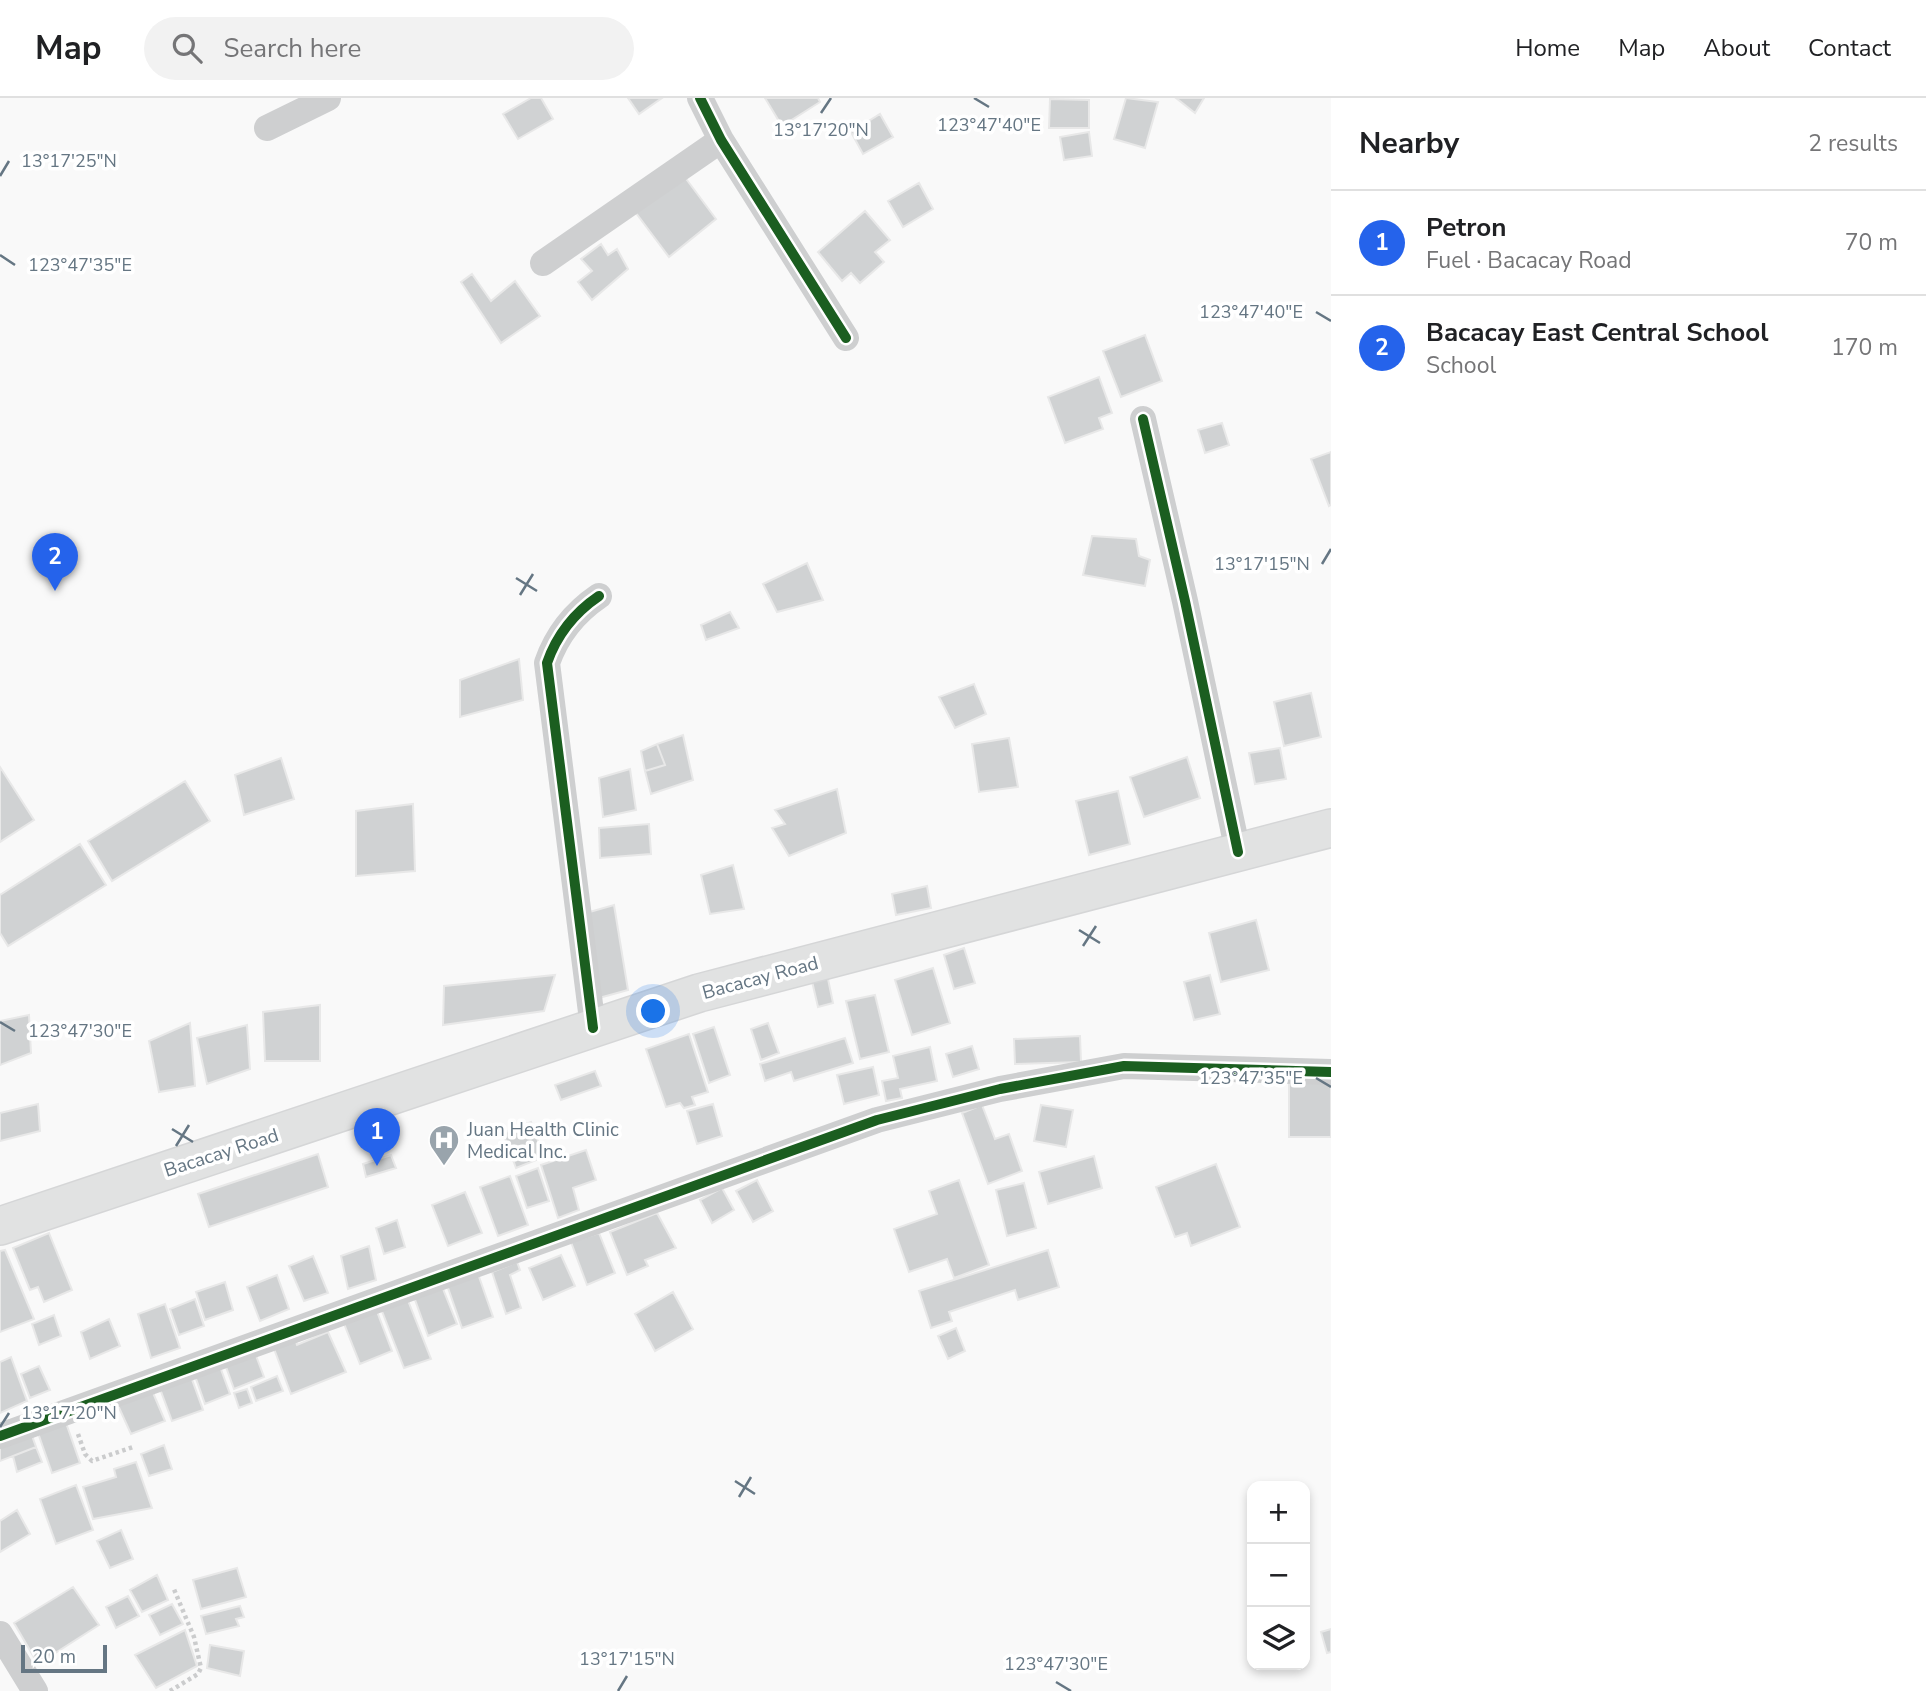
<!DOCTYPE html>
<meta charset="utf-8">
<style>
body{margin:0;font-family:"Nunito Sans",sans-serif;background:#f2f2f2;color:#202124}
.controls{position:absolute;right:21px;bottom:21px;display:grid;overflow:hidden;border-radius:14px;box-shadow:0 4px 10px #0003}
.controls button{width:63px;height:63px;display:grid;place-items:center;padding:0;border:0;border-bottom:2px solid #e0e0e0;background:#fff;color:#202124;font:35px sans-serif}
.scale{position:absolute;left:21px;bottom:18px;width:86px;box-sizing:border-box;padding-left:7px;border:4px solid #657683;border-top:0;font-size:19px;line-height:24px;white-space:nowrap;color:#657683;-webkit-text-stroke:5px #fff;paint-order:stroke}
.you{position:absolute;left:654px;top:914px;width:24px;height:24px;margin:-18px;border:5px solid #fff;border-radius:50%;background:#1a73e8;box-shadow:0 0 0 10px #1a73e833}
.badge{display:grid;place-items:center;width:46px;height:46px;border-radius:50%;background:#2563eb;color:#fff;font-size:23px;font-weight:700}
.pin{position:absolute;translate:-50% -58px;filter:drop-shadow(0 2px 4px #0008)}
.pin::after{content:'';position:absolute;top:37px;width:24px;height:21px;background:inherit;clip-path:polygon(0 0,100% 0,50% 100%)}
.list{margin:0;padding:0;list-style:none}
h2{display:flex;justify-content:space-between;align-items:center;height:91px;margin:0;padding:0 28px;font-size:30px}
h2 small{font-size:23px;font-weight:400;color:#757577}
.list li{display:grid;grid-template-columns:46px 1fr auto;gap:21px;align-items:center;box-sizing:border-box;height:105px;padding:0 28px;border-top:2px solid #e0e0e0}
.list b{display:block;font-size:26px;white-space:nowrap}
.list p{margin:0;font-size:23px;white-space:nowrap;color:#757577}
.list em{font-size:23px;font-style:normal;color:#757577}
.icon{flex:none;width:38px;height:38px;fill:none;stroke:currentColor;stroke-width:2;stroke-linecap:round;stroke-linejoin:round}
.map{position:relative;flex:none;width:1331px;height:1593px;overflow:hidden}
header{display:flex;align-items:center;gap:42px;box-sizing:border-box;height:98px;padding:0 35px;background:#fff;border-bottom:2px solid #e0e0e0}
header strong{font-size:33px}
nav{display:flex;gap:38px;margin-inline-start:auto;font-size:24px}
.search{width:490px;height:63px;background:#f2f2f2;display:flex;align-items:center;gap:18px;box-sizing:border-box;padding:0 24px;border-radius:38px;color:#757577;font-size:26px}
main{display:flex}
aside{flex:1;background:#fff}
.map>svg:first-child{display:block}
.building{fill:#d0d2d3;stroke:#e8e8e8;stroke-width:2}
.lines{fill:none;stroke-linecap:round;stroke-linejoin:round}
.secondary-casing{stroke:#d5d6d7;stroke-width:40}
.path{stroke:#cbcccd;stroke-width:4.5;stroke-dasharray:3.5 3.5;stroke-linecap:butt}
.minor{stroke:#cecfd0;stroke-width:26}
.secondary{stroke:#e1e2e2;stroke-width:37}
.cycleway-casing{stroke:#fff;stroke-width:15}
.cycleway{stroke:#1b5e20;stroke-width:10}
.ticks{fill:none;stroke:#657683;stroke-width:2.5}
.labels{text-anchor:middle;stroke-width:7;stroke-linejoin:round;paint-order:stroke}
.street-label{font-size:19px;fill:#657683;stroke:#fff}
.poi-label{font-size:19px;fill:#657683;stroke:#fff;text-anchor:start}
.ticks-label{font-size:18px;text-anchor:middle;fill:#657683;stroke:#fff;stroke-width:7;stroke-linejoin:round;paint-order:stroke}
</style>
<header>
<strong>Map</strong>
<div class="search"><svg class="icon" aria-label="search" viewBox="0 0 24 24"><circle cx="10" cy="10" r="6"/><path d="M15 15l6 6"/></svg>Search here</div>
<nav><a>Home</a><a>Map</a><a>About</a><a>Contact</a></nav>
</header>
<main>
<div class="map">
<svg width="1331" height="1593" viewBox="0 0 1331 1593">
<rect width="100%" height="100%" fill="#f9f9f9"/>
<path class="building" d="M531,0H541L553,21L518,41L503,16Z
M628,0H662L639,16Z
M765,0H818L820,4L782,28Z
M1126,0L1158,4L1145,50L1114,41Z
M1176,0H1204L1195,15Z
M1050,1L1089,2V30H1049Z
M880,16L893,39L863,56L851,34Z
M1089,34L1092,58L1064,62L1060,39Z
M681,74L716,121L669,159L633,111Z
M919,85L933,111L903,129L888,103Z
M865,113L890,142L875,154L884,164L860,185L851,175L842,183L818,154Z
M601,146L608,157L617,151L628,171L592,202L578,184L592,173L581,161Z
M472,176L491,203L515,183L540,218L501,245L461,184Z
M1145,237L1162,283L1121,299L1103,253Z
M1099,279L1112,315L1099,320L1103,331L1065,345L1048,299Z
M1222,325L1229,347L1205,355L1198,332Z
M1331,354V407L1329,408L1311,361Z
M1092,438L1136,441L1139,458L1150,462L1145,488L1083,477Z
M807,465L823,502L777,514L763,486Z
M730,514L739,530L706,542L701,527Z
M519,561L523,602L460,619V582Z
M974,586L986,616L955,630L939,599Z
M1311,595L1321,639L1284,648L1274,604Z
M683,637L693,682L651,696L645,673L665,667L657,646Z
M1009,640L1018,689L979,694L972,646Z
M657,646L665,667L645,673L641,653Z
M1280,650L1286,681L1255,686L1249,655Z
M1187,659L1200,700L1144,719L1130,679Z
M281,660L294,701L244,717L235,677Z
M0,669L34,722L0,744Z
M630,671L636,712L603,719L599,680Z
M185,683L210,723L112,783L88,743Z
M837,691L846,735L789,758L772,730L785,726L775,712Z
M1118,693L1130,746L1089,757L1076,703Z
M413,706L415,773L356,778V713Z
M649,726L651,756L600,760L599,730Z
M80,746L106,787L8,848L0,835V797Z
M733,767L744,811L710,816L701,777Z
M927,788L931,810L896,817L892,796Z
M614,807L628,892L599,900L586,815Z
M1256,822L1269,872L1221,884L1209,835Z
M964,850L975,885L954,891L944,857Z
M933,870L950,925L912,937L895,882Z
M827,876L833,905L818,909L811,879Z
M555,877L544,913L443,927L444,888Z
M1210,877L1220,916L1194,922L1184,884Z
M875,897L889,954L860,961L846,903Z
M320,907V963H265L263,914Z
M29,917L31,955L0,967V923Z
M190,925L195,988L159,994L149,943Z
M768,925L779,955L761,962L751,931Z
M247,927L250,971L207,986L197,940Z
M714,929L730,977L709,985L693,936Z
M689,936L708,994L692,999L695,1007L684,1010L680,1005L666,1009L646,951Z
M1080,938L1081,964L1015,966L1014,941Z
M845,940L853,965L794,983L791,974L765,983L760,966Z
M972,948L979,971L953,979L946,956Z
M930,949L937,983L900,991L902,1000L886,1003L882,983L898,980L893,958Z
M873,969L879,997L844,1006L837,977Z
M595,973L601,988L561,1002L555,987Z
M1289,983H1331V1039H1289Z
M38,1006L40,1033L0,1043V1015Z
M713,1006L722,1038L697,1046L687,1013Z
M982,1007L995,1041L1009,1036L1022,1073L988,1086L962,1015Z
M1041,1007L1073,1012L1066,1049L1034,1043Z
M531,1024L544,1059L516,1070L503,1035Z
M586,1052L596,1082L573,1090L579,1112L558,1120L541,1067Z
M318,1056L328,1089L209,1129L198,1096Z
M391,1057L396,1070L366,1079L363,1066Z
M1094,1058L1102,1090L1048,1106L1039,1074Z
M1216,1066L1240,1129L1191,1148L1187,1135L1175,1139L1156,1089Z
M538,1070L549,1103L527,1110L516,1078Z
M510,1078L528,1127L498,1138L480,1089Z
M757,1082L773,1113L753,1124L736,1093Z
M959,1082L989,1167L954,1180L947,1161L909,1174L894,1131L937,1116L929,1093Z
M1024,1085L1036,1130L1007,1138L996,1092Z
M722,1090L734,1112L712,1125L700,1102Z
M465,1094L482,1135L448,1148L432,1107Z
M657,1115L676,1150L645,1162L648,1168L627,1177L610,1134Z
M397,1122L405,1149L384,1156L376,1130Z
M49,1135L72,1192L44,1204L38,1189L30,1192L13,1150Z
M599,1135L615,1175L587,1187L571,1144Z
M369,1148L376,1182L348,1191L341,1158Z
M5,1152L34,1221L0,1234V1153Z
M1048,1152L1059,1189L1018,1202L1015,1192L949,1214L952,1223L931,1230L919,1193Z
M561,1157L575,1188L543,1202L529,1170Z
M313,1158L328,1195L304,1203L289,1168Z
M517,1164L520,1172L510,1177L521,1210L506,1216L492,1174Z
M477,1173L493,1219L462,1230L446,1184Z
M277,1177L289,1211L260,1223L247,1189Z
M225,1184L233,1212L205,1222L196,1194Z
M441,1186L457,1226L428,1238L413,1196Z
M673,1194L693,1231L655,1253L635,1216Z
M407,1200L431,1261L404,1270L380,1208Z
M195,1201L204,1228L179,1237L170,1211Z
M165,1206L180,1250L151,1260L138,1216Z
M376,1211L392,1253L360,1266L343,1223Z
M54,1217L61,1238L39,1247L32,1226Z
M109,1221L120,1248L90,1261L81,1234Z
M956,1230L965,1253L948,1261L938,1238Z
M328,1234L346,1274L291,1296L273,1248L295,1240L297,1247Z
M255,1255L264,1279L234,1291L225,1266Z
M11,1259L27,1303L0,1315V1264Z
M219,1266L230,1296L205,1306L194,1275Z
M39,1268L50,1292L30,1300L21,1276Z
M190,1276L203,1312L172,1323L159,1288Z
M277,1278L283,1293L256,1303L251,1289Z
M151,1290L165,1323L131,1336L116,1303Z
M247,1291L252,1305L239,1310L234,1295Z
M65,1322L80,1365L52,1375L37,1332Z
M30,1332L36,1349L0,1363V1344Z
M164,1347L172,1371L149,1378L141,1356Z
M36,1349L42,1364L17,1374L13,1358Z
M136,1364L152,1410L93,1421L83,1389L116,1379L114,1371Z
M76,1387L93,1432L56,1446L40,1401Z
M17,1412L30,1436L0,1454V1423Z
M121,1432L133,1461L110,1470L97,1443Z
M237,1470L246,1499L201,1511L193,1482Z
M157,1477L168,1502L142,1514L130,1492Z
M73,1489L99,1527L38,1566L14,1525Z
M128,1498L139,1518L116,1530L106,1509Z
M172,1506L183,1526L160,1537L149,1517Z
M240,1508L244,1519L236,1521L239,1528L206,1536L201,1518Z
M1331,1531V1554L1327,1555L1321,1534Z
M185,1532L197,1568L156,1590L135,1557Z
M210,1547L244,1553L240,1578L207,1570Z"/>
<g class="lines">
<g class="secondary-casing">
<path id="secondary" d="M0,1128L699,895L1331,730"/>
</g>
<path class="path" d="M78,1336L85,1356L92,1363L133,1349
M170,1593L198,1576L201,1570L194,1539L173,1489"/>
<path class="minor" d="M700,0L721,42L846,240
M267,30L328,0
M543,165L721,42
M1143,321L1185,503L1238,754
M593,930L547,565C557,536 574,515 599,498
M0,1338L877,1022L1000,991L1124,968L1331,974
M0,1536L35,1593"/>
<use href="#secondary" class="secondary"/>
<g class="cycleway-casing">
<path id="cycleway" d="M700,0L721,42L846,240
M1143,321L1185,503L1238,754
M593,930L547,565C557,536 574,515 599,498
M0,1338L877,1022L1000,991L1124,968L1331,974"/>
</g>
<use href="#cycleway" class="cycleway"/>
</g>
<path class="ticks" d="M974,0L989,9M821,15L831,0M0,78L9,63M0,157L15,167M1316,214L1331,223M1322,466L1331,451M516,480L537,493M520,497L533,476M1079,832L1100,845M1083,848L1096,828M0,924L15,933M1316,980L1331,989M172,1031L193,1044M176,1048L189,1027M0,1329L9,1315M735,1383L755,1396M739,1399L751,1379M1056,1584L1071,1593M618,1593L627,1578"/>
<defs>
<g id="hospital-pin" transform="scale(1.575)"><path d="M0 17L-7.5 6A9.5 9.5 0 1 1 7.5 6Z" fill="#99a4ac" stroke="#fff"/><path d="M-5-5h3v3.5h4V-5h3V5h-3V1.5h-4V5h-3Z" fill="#fff"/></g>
</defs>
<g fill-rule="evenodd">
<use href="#hospital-pin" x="444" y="1042"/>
</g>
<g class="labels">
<g class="street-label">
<text transform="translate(760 879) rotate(-15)" y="7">Bacacay Road</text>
<text transform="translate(221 1054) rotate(-18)" y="7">Bacacay Road</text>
</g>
<g class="poi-label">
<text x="467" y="1038">Juan Health Clinic<tspan x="467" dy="22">Medical Inc.</tspan></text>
</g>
</g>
<g class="ticks-label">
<text x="989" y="33">123°47'40"E</text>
<text x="821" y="38">13°17'20"N</text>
<text x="69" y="69">13°17'25"N</text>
<text x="80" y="173">123°47'35"E</text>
<text x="1251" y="220">123°47'40"E</text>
<text x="1262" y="472">13°17'15"N</text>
<text x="80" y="939">123°47'30"E</text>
<text x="1251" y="986">123°47'35"E</text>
<text x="69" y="1321">13°17'20"N</text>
<text x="627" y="1567">13°17'15"N</text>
<text x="1056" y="1572">123°47'30"E</text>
</g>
</svg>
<div class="controls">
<button>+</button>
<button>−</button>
<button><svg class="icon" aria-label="layers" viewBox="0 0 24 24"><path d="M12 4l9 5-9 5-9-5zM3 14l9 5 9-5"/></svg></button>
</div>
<div class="scale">20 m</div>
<div class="you"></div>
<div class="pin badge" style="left:377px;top:1068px">1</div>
<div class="pin badge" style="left:55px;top:493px">2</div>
</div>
<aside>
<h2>Nearby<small>2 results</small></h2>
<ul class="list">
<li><span class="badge">1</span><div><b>Petron</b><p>Fuel · Bacacay Road</p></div><em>70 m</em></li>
<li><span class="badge">2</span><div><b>Bacacay East Central School</b><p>School</p></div><em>170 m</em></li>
</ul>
</aside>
</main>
